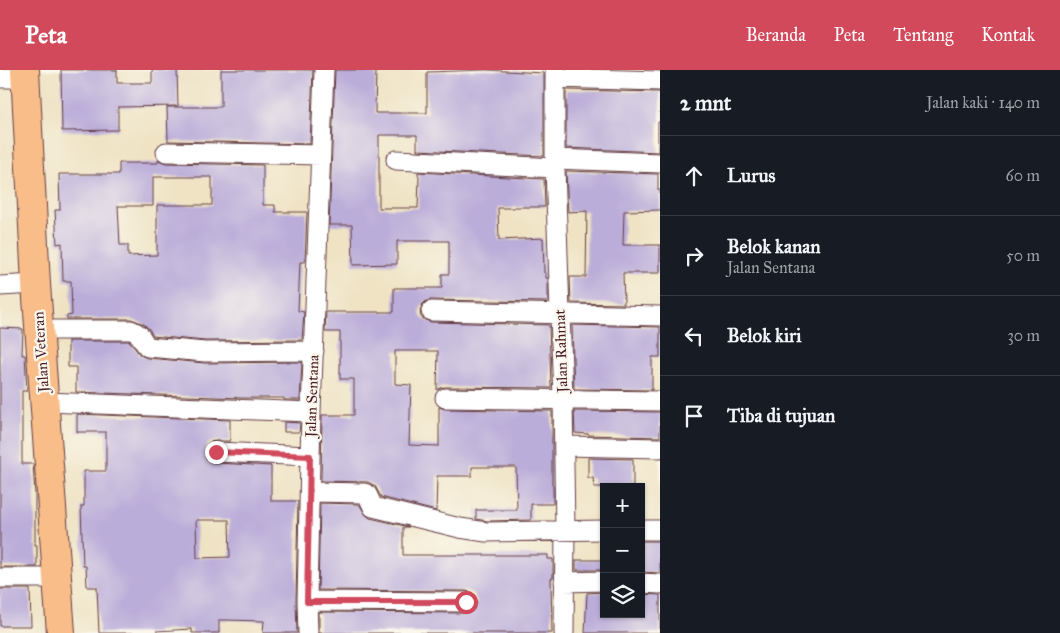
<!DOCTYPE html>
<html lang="id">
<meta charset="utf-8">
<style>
body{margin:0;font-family:"IM FELL Great Primer",serif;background:#20242c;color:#f1f3f6}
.controls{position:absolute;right:15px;bottom:15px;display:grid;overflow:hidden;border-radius:0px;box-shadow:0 1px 4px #0004}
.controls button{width:45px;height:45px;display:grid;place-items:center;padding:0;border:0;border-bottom:1px solid #363941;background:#171b24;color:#f1f3f6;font:25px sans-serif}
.stop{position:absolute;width:15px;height:15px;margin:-11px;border:4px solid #d1495b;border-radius:50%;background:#fff}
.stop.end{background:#d1495b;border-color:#fff;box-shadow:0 1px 5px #0008}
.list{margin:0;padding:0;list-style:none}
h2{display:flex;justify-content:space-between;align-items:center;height:65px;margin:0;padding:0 20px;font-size:21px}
h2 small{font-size:16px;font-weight:400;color:#9ea1a6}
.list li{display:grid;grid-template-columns:32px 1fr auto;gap:15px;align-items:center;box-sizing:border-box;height:80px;padding:0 20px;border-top:1px solid #363941}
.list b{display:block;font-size:19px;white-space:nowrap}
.list p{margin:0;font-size:16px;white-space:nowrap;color:#9ea1a6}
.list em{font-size:16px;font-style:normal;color:#9ea1a6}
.icon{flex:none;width:28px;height:28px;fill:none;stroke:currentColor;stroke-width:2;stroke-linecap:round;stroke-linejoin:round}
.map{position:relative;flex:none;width:660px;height:563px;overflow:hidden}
header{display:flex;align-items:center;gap:30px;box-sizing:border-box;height:70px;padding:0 25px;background:#d1495b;color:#fff}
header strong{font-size:24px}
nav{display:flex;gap:28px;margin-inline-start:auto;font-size:18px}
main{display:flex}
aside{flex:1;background:#171b24}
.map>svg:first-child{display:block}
.building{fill:#bbadd9;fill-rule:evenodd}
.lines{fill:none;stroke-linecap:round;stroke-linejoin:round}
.minor-casing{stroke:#633c42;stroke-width:21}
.primary-casing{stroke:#633c42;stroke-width:30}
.minor{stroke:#fff;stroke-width:19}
.primary{stroke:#f8bd89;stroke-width:28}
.route{stroke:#d1495b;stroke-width:6}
.labels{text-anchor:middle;stroke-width:4.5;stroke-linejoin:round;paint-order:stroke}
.street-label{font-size:15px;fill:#4a1f2b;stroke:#fbf7ec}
</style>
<header>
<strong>Peta</strong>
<nav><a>Beranda</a><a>Peta</a><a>Tentang</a><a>Kontak</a></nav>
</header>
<main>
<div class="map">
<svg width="660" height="563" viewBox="0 0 660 563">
<rect width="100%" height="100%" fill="#fbf7ec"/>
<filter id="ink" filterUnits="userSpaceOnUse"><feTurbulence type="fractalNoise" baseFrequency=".02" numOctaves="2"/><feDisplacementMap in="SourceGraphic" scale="10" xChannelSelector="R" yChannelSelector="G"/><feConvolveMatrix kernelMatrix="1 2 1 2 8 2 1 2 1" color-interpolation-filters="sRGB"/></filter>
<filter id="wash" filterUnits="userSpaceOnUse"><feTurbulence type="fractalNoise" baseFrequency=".0096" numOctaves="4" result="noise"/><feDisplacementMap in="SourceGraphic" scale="20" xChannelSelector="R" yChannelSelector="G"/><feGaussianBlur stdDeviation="1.12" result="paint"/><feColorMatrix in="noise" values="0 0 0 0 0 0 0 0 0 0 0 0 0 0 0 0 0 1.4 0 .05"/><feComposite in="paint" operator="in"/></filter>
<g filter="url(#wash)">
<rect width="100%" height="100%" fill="#efe3c4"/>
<g id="blocks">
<path class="building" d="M61,0H117V13H152V0H177L178,36L118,37V60L62,61Z
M221,0H313L310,74L168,71L167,37H221Z
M335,0H376L375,43H427V2L486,0L544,3V86L417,80V65H379V138H418L419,106H418V102L544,109L545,137H514V138H498L499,170L543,168L544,203H546V208H548V232L431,230L426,231L422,235L420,241L421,247L425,250L431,252L549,255L551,318L445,317L440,318L437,320L438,281H395V314L411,315L409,375L439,376V337L445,339L552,341V415H553V434H531V450L487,451L476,449V440H517L516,397H472V406H437L436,441L381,427L375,416L368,412L321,411L322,345H354V309H340V262H325L326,242H394V218H442V204H449V171H397V194L353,195L352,155H329Z
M566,20L660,22V52H658V82L566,78Z
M158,90L166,93L263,95V135H275V142H307L305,192H300L298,241L304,242L302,270L205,271L153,266L149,259L144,254L131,249H67V246L72,245L71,211H63L62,173L57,174L55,140H60L59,104H119V93H158ZM153,107H212V135H157V185L128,186V175H120L118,136H153Z
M566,101L658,104V120H660V140L624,141L623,175H660V203H623L624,234L571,233L570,207H586L587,141L568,142Z
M572,255L660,257V287H652V320L574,319Z
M0,258L23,259L22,285H25L27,321H22V394H33L35,425V475H37V497H0Z
M68,271H129L131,273L140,285L147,288L205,293L302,292L300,330H284V328H243L76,322V297H68Z
M574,341L660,342V367L588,365V364L575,363Z
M77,344L230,350V371H216L210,372L206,376L205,381L206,388L210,392L216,393L271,396V431H298L296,531L297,563H263L264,551L226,550H219V563H192V559L156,561L157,563H99L97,517H87L86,496H83L81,436H84V401H106V362H77ZM196,450H229L230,487L197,488Z
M284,352L300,353L299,362H284Z
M588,388L633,389V417H594L593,408H588Z
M320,433L359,434L366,445L370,448L409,457H403V485H548V489H553V508H551L552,563H319V542L466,543L472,541L475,538L477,533L475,526L471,522L466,521L318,520Z
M641,471H660V503L641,502Z
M576,490H604V500H576Z
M0,519H30L31,556H0Z
M604,522V544H641V524L660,525V563H585L587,523Z"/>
</g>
</g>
<g filter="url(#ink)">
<use href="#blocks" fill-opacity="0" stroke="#633c42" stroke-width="1"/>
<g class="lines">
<g class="minor-casing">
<path id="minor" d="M555,0V98L563,329L565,460L564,563
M0,8H25
M556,8L660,11
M166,82L321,85
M555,89L660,93
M396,90L555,98
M0,216L36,214
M431,241L660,246
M40,260H131C144,265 140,270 148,277L205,282L314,281
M445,328L660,331
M45,332L311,342
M564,376L660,378
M216,382L310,386
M310,422L364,423L367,424L373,437L460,458L486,462L604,460
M641,460H660
M0,508H56
M564,512L604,511
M641,513L660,514
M307,531L466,532
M308,563L307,531L311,342L324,0"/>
</g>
<g class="primary-casing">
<path id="primary" d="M25,0L36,214L61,563"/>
</g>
<use href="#minor" class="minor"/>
<use href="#primary" class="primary"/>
</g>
</g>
<g class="lines" filter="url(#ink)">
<path class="route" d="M216,382L310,386L307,532H466"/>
</g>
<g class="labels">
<g class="street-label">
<text transform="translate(561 281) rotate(-92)" y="5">Jalan Rahmat</text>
<text transform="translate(41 282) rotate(-94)" y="5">Jalan Veteran</text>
<text transform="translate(312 326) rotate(-88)" y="5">Jalan Sentana</text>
</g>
</g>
</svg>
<div class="controls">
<button>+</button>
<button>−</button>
<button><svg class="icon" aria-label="layers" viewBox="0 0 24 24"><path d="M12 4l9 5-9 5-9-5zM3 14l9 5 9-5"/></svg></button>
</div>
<div class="stop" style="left:466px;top:532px"></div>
<div class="stop end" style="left:216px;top:382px"></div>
</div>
<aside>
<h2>2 mnt<small>Jalan kaki · 140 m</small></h2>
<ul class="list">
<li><svg class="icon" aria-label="ahead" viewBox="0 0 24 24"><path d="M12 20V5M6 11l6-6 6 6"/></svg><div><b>Lurus</b></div><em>60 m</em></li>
<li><svg class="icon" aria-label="right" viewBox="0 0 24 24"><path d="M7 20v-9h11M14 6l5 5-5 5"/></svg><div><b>Belok kanan</b><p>Jalan Sentana</p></div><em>50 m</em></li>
<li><svg class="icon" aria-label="left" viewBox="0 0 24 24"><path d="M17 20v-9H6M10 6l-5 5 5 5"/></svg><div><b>Belok kiri</b></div><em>30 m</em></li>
<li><svg class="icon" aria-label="arrive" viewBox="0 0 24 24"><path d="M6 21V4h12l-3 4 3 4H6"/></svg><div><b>Tiba di tujuan</b></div></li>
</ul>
</aside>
</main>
